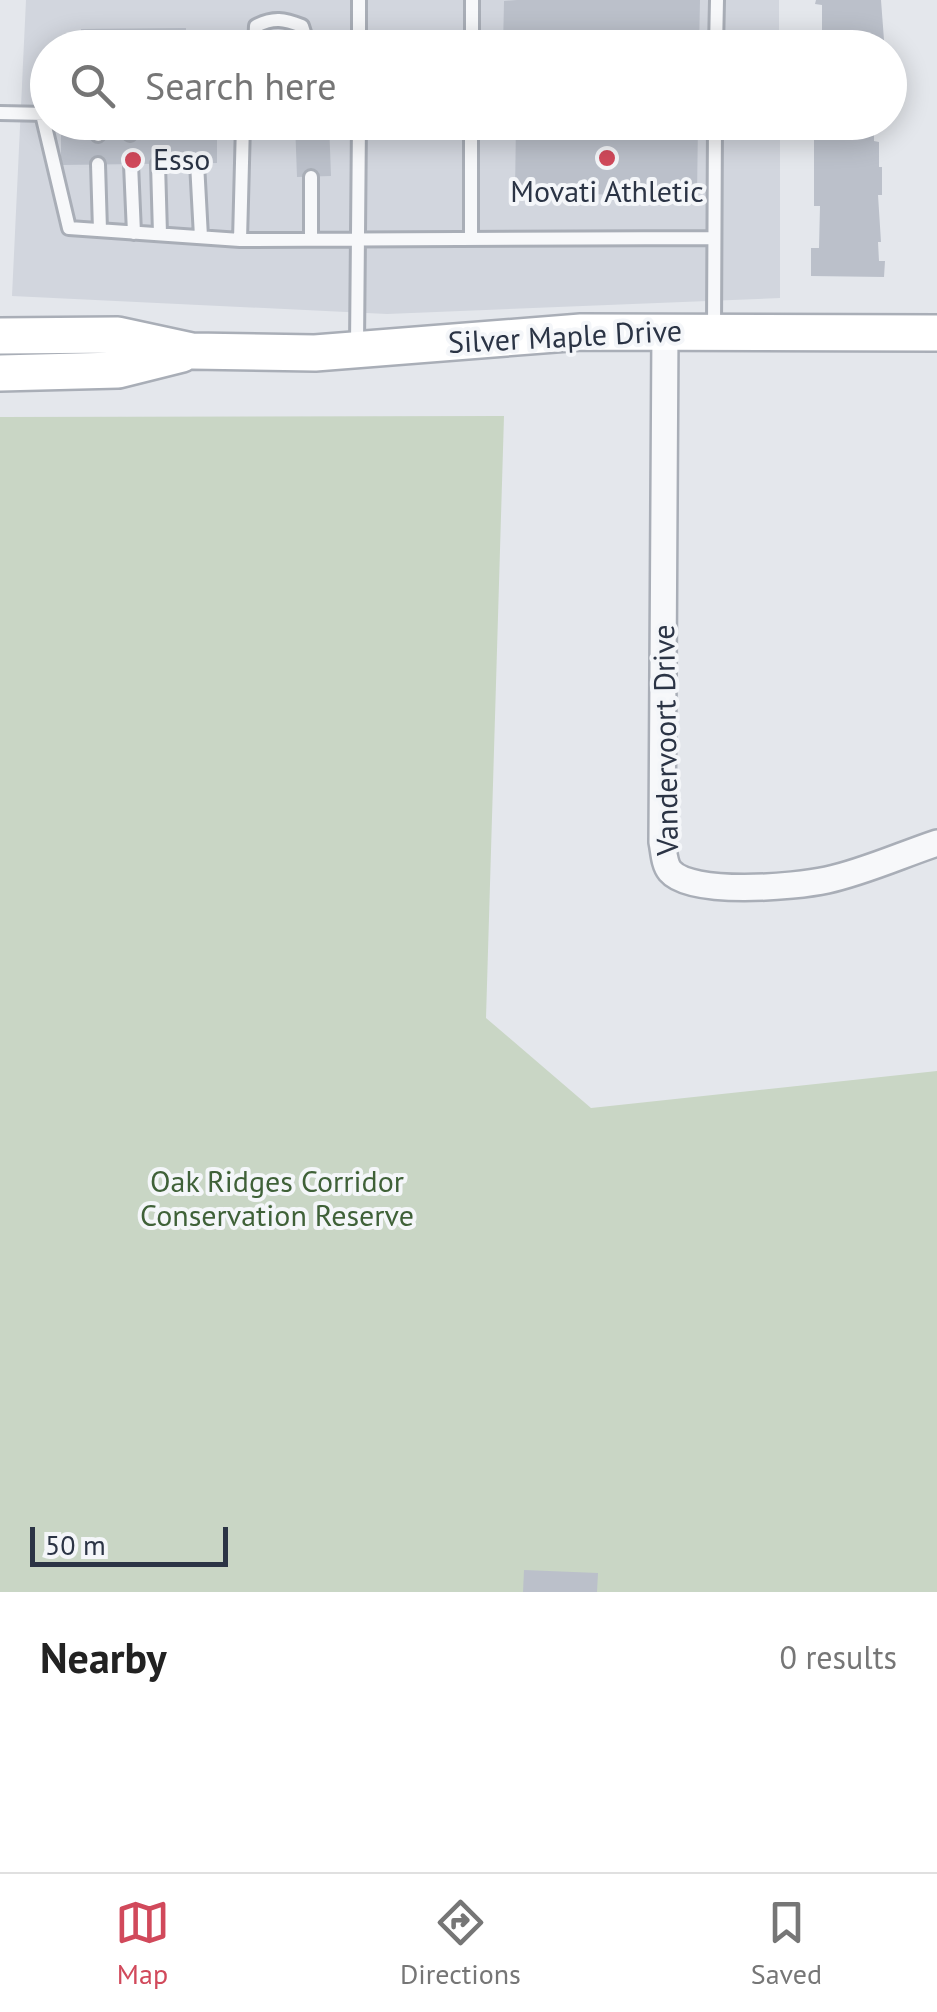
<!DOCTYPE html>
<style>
body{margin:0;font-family:"PT Sans",sans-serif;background:#f6f6f6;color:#222}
.scale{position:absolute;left:30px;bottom:25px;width:198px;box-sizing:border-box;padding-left:10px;border:5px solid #2b3445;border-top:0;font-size:28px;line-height:35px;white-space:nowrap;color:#2b3445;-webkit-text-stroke:8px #f4f6f9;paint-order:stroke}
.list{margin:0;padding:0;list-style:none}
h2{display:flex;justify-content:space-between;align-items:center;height:130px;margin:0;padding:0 40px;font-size:42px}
h2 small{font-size:32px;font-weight:400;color:#767676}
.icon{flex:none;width:55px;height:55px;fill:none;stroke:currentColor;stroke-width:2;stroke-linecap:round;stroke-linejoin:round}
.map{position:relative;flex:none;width:937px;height:1592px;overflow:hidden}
.search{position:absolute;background:#fff;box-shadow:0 5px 25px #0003;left:30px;right:30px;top:30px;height:110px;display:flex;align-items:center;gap:25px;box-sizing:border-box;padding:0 35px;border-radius:55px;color:#767676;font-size:38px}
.sheet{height:280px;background:#fff}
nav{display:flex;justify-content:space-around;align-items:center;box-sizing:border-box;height:140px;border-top:2px solid #e0e0e0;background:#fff;font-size:28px;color:#767676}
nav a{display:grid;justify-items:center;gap:5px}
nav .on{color:#d1495b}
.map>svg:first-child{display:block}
.built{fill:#d2d6de}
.green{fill:#c9d6c5}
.building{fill:#bbc0ca}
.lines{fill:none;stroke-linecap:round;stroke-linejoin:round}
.lane-casing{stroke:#a9aeb7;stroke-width:18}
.street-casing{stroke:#a9aeb7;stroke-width:30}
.secondary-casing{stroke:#a9aeb7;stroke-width:40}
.lane{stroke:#f7f8fa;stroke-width:12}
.street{stroke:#f7f8fa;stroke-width:25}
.secondary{stroke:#fff;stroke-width:35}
.poi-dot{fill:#d1495b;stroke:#f4f6f9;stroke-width:4}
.labels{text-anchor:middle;stroke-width:8;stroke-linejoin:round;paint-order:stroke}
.poi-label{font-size:30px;fill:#2b3445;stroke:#f4f6f9;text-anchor:start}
.street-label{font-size:30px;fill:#2b3445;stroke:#f4f6f9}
.park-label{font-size:30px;fill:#3f6138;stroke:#f4f6f9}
</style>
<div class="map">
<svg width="937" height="1592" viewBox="0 0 937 1592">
<rect width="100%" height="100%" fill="#e4e7ec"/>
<path class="built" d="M26,0H779V47L48,48V122L780,123V298L387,314L12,296Z"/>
<path class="green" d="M504,416L486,1018L591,1108L937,1071V1592H0V417Z"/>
<path class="building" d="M517,0H700L699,48H503L504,1Z
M816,0H881L884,40H881V48H822V5L815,4Z
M186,28V48H81V29Z
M295,122H329L331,176L297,177Z
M516,122H698L697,196L515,193Z
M814,122H880V126H874V141L879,142V167H882V195H878L881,242H878L879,261H885L884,277L811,276V248H819L820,206H814Z
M217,133V163L61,165V135Z
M524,1570L598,1573L597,1592H523Z"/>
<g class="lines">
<g class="lane-casing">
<path id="lane" d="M359,0V48
M255,48L256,26C274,17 284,19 302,26L309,48
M472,48V0
M716,48L717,0
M0,113L48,114
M42,114L69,228L240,240
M97,122L98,135
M129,122L130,134
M160,122L243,124L240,240L713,238
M197,163L201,237
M98,164L100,230
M131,164L134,233
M158,164L160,234
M311,177V238
M471,237V122
M714,328L715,122
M357,345L359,122"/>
</g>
<g class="street-casing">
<path id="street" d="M665,331L662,842C664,851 664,864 670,871C691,896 795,887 827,880C864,872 901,855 937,843"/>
</g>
<g class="secondary-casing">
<path id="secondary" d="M0,336L118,335L192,351L315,353L581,332L937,333
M0,373L118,370L182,354"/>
</g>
<use href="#lane" class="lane"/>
<use href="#street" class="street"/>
<use href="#secondary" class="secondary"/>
</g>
<g class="poi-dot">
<circle cx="607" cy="158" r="10"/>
<circle cx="133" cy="160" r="10"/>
</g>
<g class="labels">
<g class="poi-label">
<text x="153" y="170">Esso</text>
<text x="607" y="202" text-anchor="middle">Movati Athletic</text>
</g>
<g class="street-label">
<text transform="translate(565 337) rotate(-3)" y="10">Silver Maple Drive</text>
<text transform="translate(666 740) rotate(-91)" y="10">Vandervoort Drive</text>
</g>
<g class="park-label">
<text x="277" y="1192">Oak Ridges Corridor<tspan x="277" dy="34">Conservation Reserve</tspan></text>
</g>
</g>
</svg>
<div class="scale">50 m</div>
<div class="search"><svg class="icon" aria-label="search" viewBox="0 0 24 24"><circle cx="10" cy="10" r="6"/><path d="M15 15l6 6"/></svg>Search here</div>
</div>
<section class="sheet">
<h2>Nearby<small>0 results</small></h2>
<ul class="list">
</ul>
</section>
<nav>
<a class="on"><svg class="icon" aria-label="map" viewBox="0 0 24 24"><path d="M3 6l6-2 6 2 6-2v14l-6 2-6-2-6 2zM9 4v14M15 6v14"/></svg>Map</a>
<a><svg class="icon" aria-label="directions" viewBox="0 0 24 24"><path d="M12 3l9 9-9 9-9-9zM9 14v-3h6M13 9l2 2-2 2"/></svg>Directions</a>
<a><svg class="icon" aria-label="saved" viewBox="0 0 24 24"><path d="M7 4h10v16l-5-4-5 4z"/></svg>Saved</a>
</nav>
